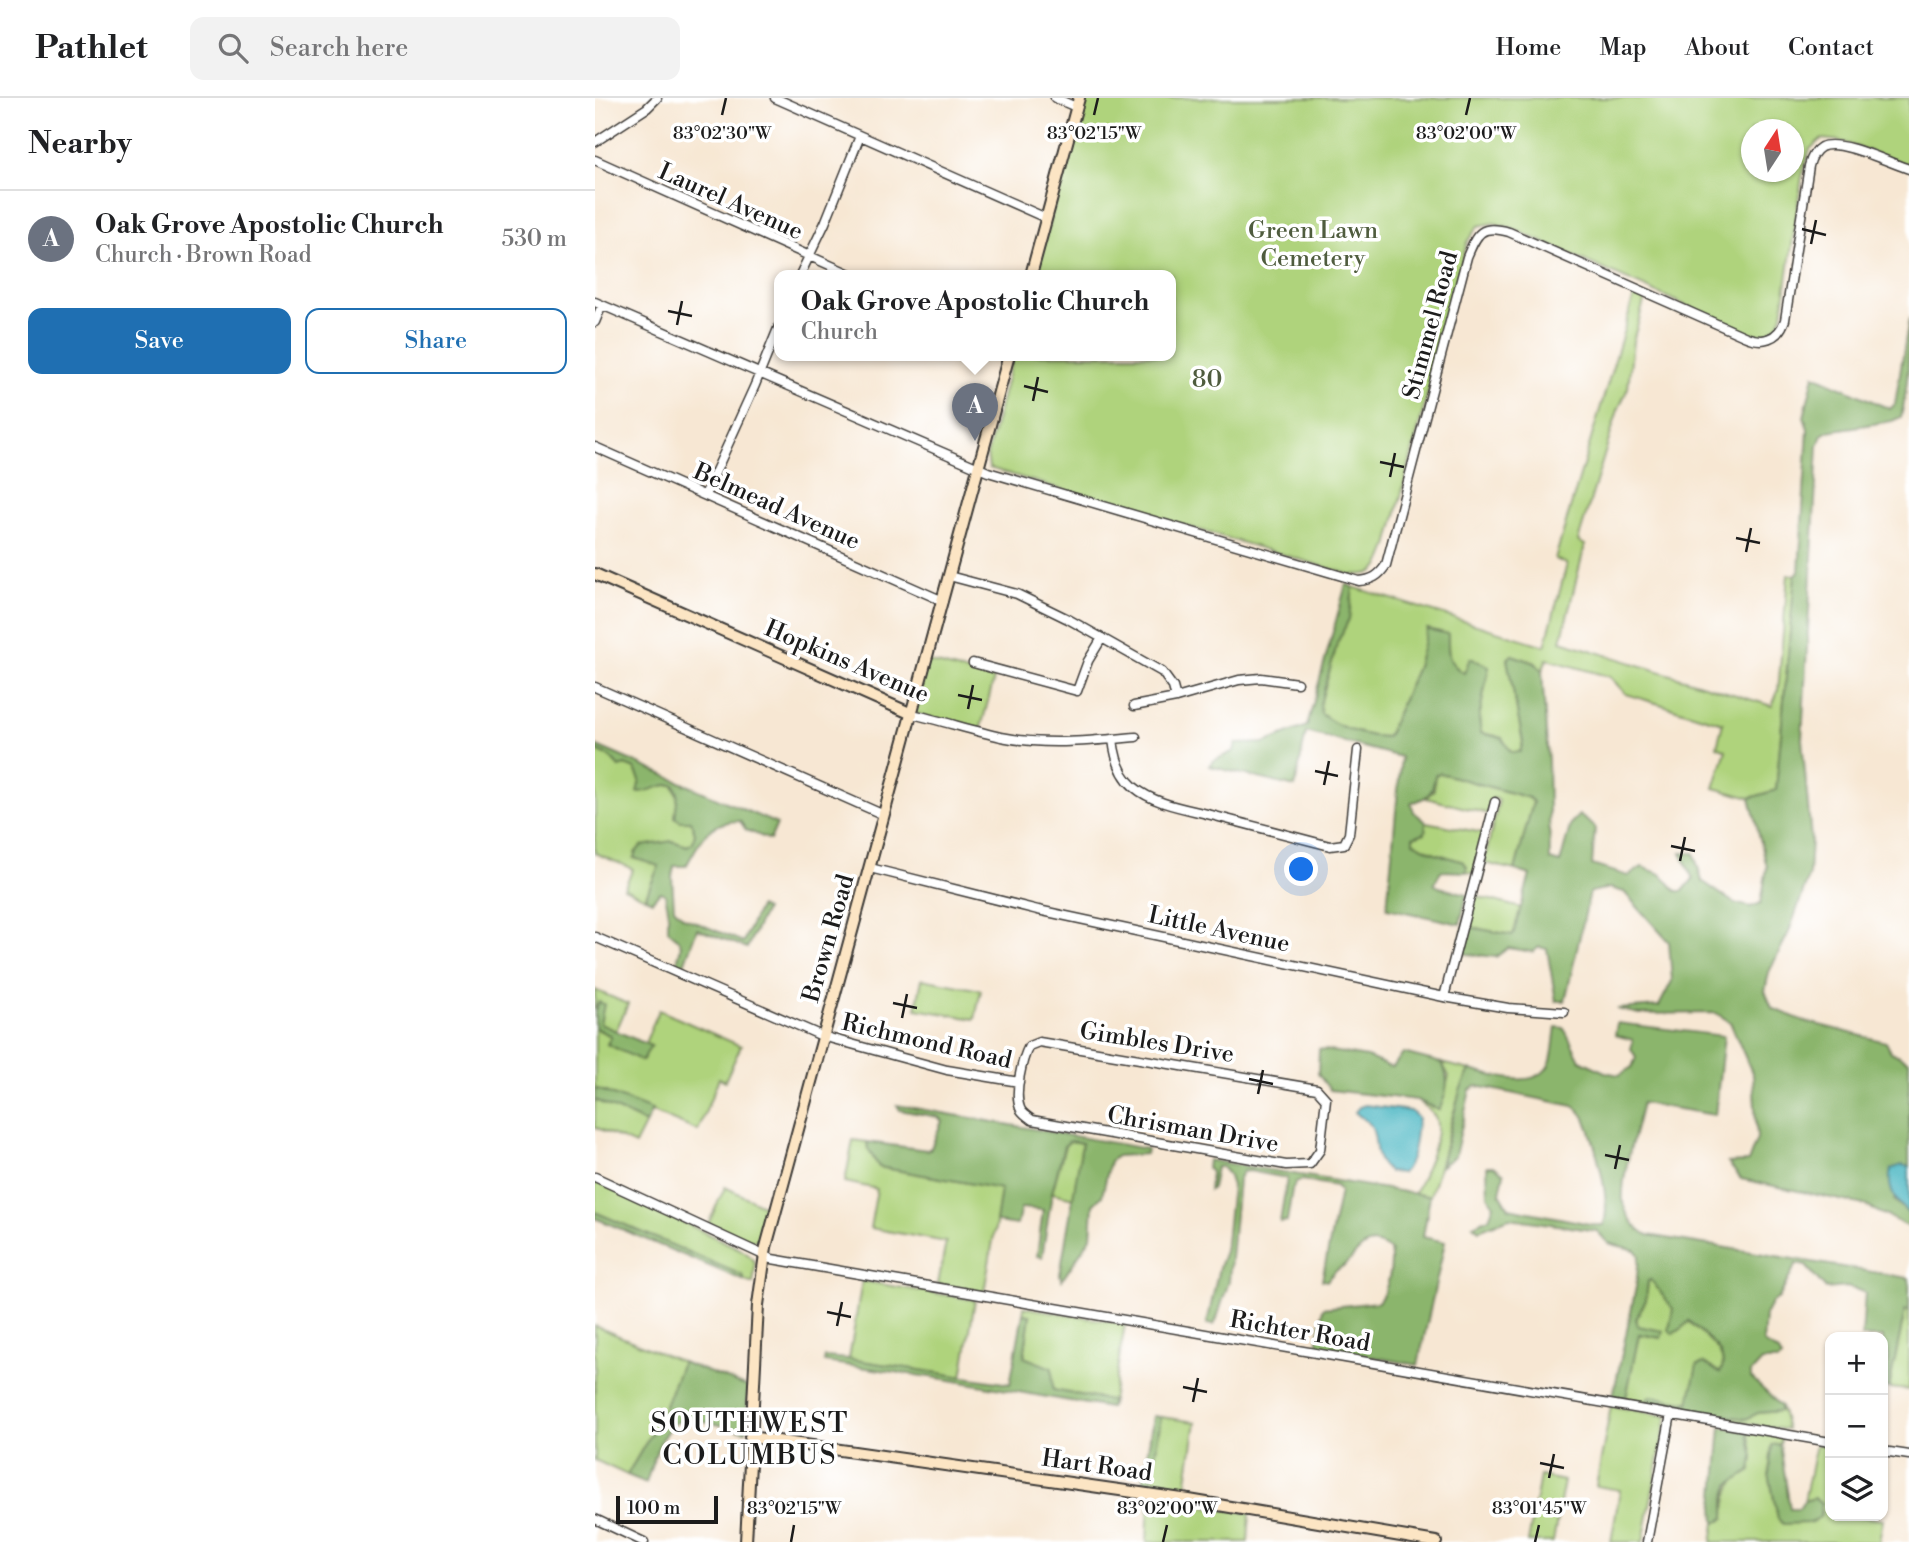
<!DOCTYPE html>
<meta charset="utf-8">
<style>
body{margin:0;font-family:"Libre Bodoni",serif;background:#f2f2f2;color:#202124}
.controls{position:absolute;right:21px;bottom:21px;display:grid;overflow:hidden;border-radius:14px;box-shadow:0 2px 5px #0004}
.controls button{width:63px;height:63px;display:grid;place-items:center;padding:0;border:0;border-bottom:2px solid #e0e0e0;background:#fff;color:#202124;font:35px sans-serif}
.compass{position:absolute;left:1146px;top:21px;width:63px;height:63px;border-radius:50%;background:#fff;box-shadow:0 2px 5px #0004;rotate:12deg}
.scale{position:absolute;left:21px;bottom:18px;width:102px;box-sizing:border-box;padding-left:7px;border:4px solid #1c1c1c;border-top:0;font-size:19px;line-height:24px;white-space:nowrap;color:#1c1c1c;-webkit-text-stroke:5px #fff;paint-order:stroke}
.you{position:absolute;left:707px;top:772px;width:24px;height:24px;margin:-18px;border:5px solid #fff;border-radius:50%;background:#1a73e8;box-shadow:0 0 0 10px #1a73e833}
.badge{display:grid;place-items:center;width:46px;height:46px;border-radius:50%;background:#1f6fb2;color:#fff;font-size:23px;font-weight:700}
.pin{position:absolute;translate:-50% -58px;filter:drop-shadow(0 2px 4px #0008)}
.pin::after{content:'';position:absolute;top:37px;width:24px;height:21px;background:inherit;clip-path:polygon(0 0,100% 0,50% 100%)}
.popup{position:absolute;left:179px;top:172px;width:402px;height:91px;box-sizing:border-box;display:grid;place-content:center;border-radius:14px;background:#fff;filter:drop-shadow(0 2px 5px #0005);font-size:23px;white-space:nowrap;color:#757577}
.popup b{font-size:26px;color:#202124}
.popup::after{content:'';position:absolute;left:50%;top:100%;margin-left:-14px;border:14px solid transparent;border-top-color:#fff}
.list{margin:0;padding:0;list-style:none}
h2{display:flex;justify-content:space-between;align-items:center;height:91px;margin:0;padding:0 28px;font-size:30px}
h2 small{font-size:23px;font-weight:400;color:#757577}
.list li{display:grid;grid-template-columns:46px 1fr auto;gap:21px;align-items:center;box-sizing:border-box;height:98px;padding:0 28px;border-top:2px solid #e0e0e0}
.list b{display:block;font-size:26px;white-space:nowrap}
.list p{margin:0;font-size:23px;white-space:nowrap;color:#757577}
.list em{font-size:23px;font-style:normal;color:#757577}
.actions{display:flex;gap:14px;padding:21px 28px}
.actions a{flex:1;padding:16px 0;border:2px solid #1f6fb2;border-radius:14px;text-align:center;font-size:24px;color:#1f6fb2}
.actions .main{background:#1f6fb2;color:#fff}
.icon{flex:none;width:38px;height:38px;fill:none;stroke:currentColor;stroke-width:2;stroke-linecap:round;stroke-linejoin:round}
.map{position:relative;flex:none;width:1314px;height:1444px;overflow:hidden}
header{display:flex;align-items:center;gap:42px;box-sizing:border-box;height:98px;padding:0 35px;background:#fff;border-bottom:2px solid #e0e0e0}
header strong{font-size:33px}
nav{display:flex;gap:38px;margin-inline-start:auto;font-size:24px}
.search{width:490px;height:63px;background:#f2f2f2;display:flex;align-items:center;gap:18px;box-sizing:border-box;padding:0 24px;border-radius:14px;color:#757577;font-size:26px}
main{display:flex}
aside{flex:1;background:#fff}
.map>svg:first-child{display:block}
.green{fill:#afd37c;stroke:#66784c;stroke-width:2;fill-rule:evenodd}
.forest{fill:#8bb56c;stroke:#546844;stroke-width:2}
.water{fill:#48b6c2;stroke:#32696f;stroke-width:2}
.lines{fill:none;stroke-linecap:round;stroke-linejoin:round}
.street-casing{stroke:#3d3a37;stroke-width:11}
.secondary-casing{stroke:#3d3a37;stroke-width:14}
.street{stroke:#fff;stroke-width:8}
.secondary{stroke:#fce5c4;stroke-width:10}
.ticks{fill:none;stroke:#1c1c1c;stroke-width:2.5}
.labels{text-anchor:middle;stroke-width:7;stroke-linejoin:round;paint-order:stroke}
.street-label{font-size:24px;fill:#1c1c1c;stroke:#fff}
.park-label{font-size:24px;fill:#4f5c3e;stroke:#fff}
.quarter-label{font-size:28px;letter-spacing:2px;fill:#1c1c1c;stroke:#fff}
.ticks-label{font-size:18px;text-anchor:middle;fill:#1c1c1c;stroke:#fff;stroke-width:7;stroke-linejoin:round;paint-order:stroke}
</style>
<header>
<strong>Pathlet</strong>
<div class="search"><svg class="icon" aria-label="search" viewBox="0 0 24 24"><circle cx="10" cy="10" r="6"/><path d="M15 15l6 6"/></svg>Search here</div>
<nav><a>Home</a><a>Map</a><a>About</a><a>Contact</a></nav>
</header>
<main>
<aside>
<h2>Nearby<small></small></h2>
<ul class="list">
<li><span class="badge" style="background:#6b7280">A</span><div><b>Oak Grove Apostolic Church</b><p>Church · Brown Road</p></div><em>530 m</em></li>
</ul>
<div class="actions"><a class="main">Save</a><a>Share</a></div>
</aside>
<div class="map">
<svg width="1314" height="1444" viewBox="0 0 1314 1444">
<rect width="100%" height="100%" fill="#fff"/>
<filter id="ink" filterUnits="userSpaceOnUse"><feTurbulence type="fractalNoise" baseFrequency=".0143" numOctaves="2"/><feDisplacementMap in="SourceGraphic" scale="14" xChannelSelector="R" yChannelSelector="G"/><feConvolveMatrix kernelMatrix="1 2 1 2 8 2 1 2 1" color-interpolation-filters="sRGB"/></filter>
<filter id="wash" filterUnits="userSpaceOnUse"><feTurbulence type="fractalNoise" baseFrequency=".00686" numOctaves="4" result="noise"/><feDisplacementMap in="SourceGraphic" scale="28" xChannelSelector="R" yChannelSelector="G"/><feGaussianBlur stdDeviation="1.57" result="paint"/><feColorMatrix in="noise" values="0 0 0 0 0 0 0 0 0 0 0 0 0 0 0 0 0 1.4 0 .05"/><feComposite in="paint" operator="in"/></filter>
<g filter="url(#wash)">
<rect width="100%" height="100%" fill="#f7e7d3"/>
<path class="green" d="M488,0H1314V67L1245,43L1226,41L1215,51L1207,78L1187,217L1183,227L1170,237L1155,236L916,130L899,125L883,128L872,144L793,448C784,472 781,479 754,476L394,370L392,357L418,257H576V177H440ZM1156,32H1198V74H1156Z
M1040,195L1050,200L1038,243L1033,290L1023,312L983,443L990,447L966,543L1177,608L1183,593L1193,477H1200L1181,693L1155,700L1119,690L1131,652L1122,648L1128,625L1031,596L1015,579L952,561L947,573L940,564L917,557L912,561L928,644L925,654H916L901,638L886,635L884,620L894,568L876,560L870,576C851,564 853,557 853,536L833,531L822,569L792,639C770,639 744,630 726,616L725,606L743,543L754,521L758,489L950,548L972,466L960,461Z
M331,563L399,581L385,633L319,615Z
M0,652L15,659L24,669L30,667L40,671L45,682L43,693C58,694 65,685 78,687L92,721L96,723L100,735L98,745L93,748L77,743L39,760L64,768L50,800L29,790L38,771L0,755Z
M845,675L934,700L938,704L920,772L889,765L904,702L898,700L894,716L831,700L839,692L840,677Z
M831,724L889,735L879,775L871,774L872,769L869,764L840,755L818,744V739L830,735Z
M877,797L926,810L918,838L869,828Z
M327,881L386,892L380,921L321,911Z
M0,892L33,906L21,933L4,926V904L0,913Z
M64,912L146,948L130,983L124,980L103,1033L0,990V930L16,938L13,947L55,948L50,945Z
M847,965L875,972C855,1011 850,1057 835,1098L819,1096C827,1081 847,1038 841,1022C839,1014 829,1008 822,1002L844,1012L854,978Z
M0,1002L51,1025L40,1047L0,1029Z
M258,1042L272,1044L273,1051L284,1069L407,1091L389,1194L343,1186L351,1144L275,1130L282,1091L250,1084Z
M475,1043L487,1045L479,1100L457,1095L470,1048Z
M0,1083L145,1151C164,1163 161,1164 158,1186L150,1183L146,1177L0,1114Z
M130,1089L174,1110L165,1140L159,1143L149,1141L113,1126Z
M1056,1182L1079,1211L1074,1231L1085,1232L1093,1223C1107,1237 1136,1254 1126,1275L1109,1265L1094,1305L1055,1298L1151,1321L1162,1315L1185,1313L1186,1308L1192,1332L1017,1303L1018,1298L1031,1300L1044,1236L1066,1240L1043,1228L1041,1220L1051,1202L1053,1183Z
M267,1183L380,1202L367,1279L254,1261Z
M429,1209L530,1226L517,1303L458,1292L429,1259L435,1218L428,1216Z
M1310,1212L1314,1213V1292L1294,1290Z
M0,1228L87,1264L65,1321L32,1377L0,1362Z
M1016,1308L1072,1318L1048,1444H1016L1025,1392L1001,1388Z
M566,1319L601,1324L591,1389L556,1384Z
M1153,1334L1187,1339L1185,1346L1177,1348L1174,1376L1183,1421L1225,1419L1226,1406L1219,1400L1209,1403L1221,1346L1235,1348V1418H1263L1288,1422L1284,1444H1117L1120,1425L1130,1420C1131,1384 1139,1387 1158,1359Z
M945,1378L969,1383L958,1444H933Z
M554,1401L655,1415L653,1444H552Z"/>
<path class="forest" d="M1314,220C1314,252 1314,288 1306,319L1297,323L1233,333L1227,337L1223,348L1207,641L1216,741L1214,777L1194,834L1174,874L1170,893L1177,910L1209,923L1291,944L1296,954L1314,963V1069L1307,1067L1299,1102L1314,1116V1129L1269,1107L1146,1081L1133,1065L1153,1064L1162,1040L1158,977L1135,924L1121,915L1044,916L1022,911L1064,908L1077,883L1074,844L1029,794L1015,790L995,794L970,903H961L952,851L944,849L938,854L913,850L901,859L863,855L869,828L918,837L935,777L920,772L938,704L934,700L845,675L840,677C838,696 833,700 816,705L819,714L831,724L830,735L818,739V744L840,755L869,764L872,769L871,774L846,773L839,786L844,789L872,796L865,826L792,810L806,659L711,634L700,689L614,668L618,663L639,653L641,646L669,645L712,628L751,486L758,489L754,521L743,543L725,606L726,616C744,630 770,639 792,639L822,569L832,531L853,536C853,556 851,564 869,575L875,560L894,568L884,620L886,635L907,640L916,654H925L928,644L912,561L917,557L940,565L947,573L953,663L955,762L965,765L976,725L984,717L1000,729L997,767L1033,778L1047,769L1066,776L1081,793H1088L1098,781L1086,755H1099L1107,783L1139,805L1156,809L1166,805L1172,769L1155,700L1181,692L1200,477L1204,474L1213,331L1209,319L1219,277L1295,311L1300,306Z
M0,647L182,726L175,742L151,732L145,723C112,723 106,742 91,768H79L77,779L79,810L88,819L148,844L164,809L170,812L152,850L102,831L88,869L81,866C88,846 89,845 73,832V810L70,796L65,794L57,803L50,800L64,768L39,760L40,755L46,748L77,743L92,748L98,745L100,735L96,723H85L80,719L83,695L79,687C66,685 57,694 42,694L45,682L40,671L30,667L24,669L15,659L0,652Z
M4,904L9,906L5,926L56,948L47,963L12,946L16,938L0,930V913Z
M1022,925L1129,938L1120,1017L1047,1005C1041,1033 1026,1077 1028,1103C1029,1115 1042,1133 1053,1137L1314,1180V1213L1310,1212L1294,1290L1289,1289L1293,1257L1288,1250V1239H1267L1270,1194L1251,1189L1231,1191L1211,1168L1201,1166L1184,1200L1177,1204L1170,1217L1168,1245L1184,1254L1187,1260L1182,1263H1167L1156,1275V1280L1186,1308L1185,1313L1163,1315L1151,1321L1053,1305L1052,1302L1055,1298L1094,1305L1102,1267L1109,1265L1125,1275C1137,1254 1107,1237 1094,1223L1085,1232L1077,1236L1074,1231L1078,1211L1056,1182L1053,1183L1051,1202L1041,1221L1043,1228L1068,1233L1066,1240L1044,1236L1031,1300L1018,1298L1041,1189L1044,1157L1040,1152L1013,1145L1002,1133L914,1120L884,1132L878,1127L894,1120L899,1107L893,1098L892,1068H899L909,1076L905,1095L914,1110L1000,1127H1008C1018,1107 999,1041 990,1020C987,1014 983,1011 978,1008L882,988L875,992L860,1058L846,1068L865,992L875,972C898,977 945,995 956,962C959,952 959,939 961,929L969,930L985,962L1010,974L1024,977L1037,969L1041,959L1036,951L1038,942L1020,937Z
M724,951L772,959L795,969H798L808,955L847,965C855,981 852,996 844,1012L822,1002L735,992L723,976Z
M0,990L57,1012L51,1025L0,1002Z
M302,1007L552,1051L551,1056L522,1058L515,1063L507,1098L498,1107L496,1139L467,1182L465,1177L487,1045L475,1043L469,1048L457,1095L447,1159L442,1158L448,1112L426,1110L422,1127L401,1124L406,1091L284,1069L273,1051L272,1044L332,1052L336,1050L347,1023L343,1019L305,1012Z
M613,1062L835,1098L828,1139L850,1144L823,1267L722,1249L728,1210L783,1204C794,1191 798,1167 795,1152C773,1137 767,1149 753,1164C745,1172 740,1170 732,1183L727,1182L745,1093L741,1088L707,1082L701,1084L697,1092L692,1123L685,1124L692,1080L654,1073L647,1074L643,1082L634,1183L621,1223L619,1227L612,1226L624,1169L630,1153L637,1088L633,1076L627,1069H621L617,1091L614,1092L616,1074L612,1070Z
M0,1114L147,1177L150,1183L0,1120Z
M428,1216L435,1217L429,1259L457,1270L458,1292L517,1303L515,1310L349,1281L229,1264L230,1259L254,1261L415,1286Z
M87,1264L153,1289L151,1333C135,1330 105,1321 90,1322C67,1323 57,1367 51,1385L32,1377L65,1321Z
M558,1318L566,1319L556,1384L591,1389L590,1397L547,1391Z
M1126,1329L1153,1334L1158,1360L1156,1373L1134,1387L1130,1401V1420L1120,1425L1119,1407Z
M1185,1346L1195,1411H1204L1209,1403L1219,1400L1226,1406L1225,1419L1215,1425L1188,1426L1183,1421L1174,1376L1177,1347Z"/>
<path class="water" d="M770,1007L816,1013L823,1020C820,1036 820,1065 807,1075L794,1074C776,1059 784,1049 777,1030C774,1022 766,1021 760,1014L764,1009Z
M1307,1067L1314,1069V1116C1300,1102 1291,1091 1296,1071Z"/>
</g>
<g filter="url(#ink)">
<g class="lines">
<g class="street-casing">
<path id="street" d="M180,0L451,120
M460,0L481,9
M0,44L52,10L62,0
M0,62L257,177
M205,177L230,125L265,38
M0,204L393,374L764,483C777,482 784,478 791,467L872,159C882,135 886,126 914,134L1149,238C1167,246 1183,242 1190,222L1214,68C1216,60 1219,53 1226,49C1244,40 1295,65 1314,71
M0,224L7,207
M0,349L348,503
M110,397L160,287L184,228
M354,478L422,496L473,521L567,574L578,589L581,600
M378,565L482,593L493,563L507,540
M0,589L289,717
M539,608L581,600L644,582L666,580L702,585
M317,616C347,623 376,632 406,639C451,648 496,643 541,639
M518,641C520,660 525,677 539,689C560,707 594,711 620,718C659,728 697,738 735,748L749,746L754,736L763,652
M275,770L443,812L849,899L913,910L969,914
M0,839L227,938L352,972L424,984
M849,899L900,704
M444,944L722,991L731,1001L725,1052L715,1066L691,1067L437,1022C433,1018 427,1016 425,1010C419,995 427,961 434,948Z
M0,1079L177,1161L1235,1344
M1288,1353L1314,1357
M0,1421L49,1444
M1052,1444L1076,1316"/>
</g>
<g class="secondary-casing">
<path id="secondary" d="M436,177L484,0
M0,476L317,616
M155,1339L594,1402L841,1444
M151,1444L163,1207L171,1149L414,257"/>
</g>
<use href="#street" class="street"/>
<use href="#secondary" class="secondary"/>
</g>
</g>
<path class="ticks" d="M127,17L131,0M499,17L503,0M871,17L875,0M1207,131L1231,137M1216,146L1221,122M73,213L97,218M82,227L87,203M429,288L453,294M438,303L443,279M785,364L809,369M795,379L800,355M1141,440L1165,445M1151,454L1156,430M363,597L387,602M373,611L378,587M720,673L743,678M729,687L734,663M1076,748L1100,753M1085,763L1090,739M298,905L322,910M307,920L312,896M654,981L678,986M663,996L668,972M1010,1057L1034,1062M1020,1071L1025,1047M232,1214L256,1219M242,1228L247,1204M588,1289L612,1294M598,1304L603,1280M945,1365L969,1370M954,1380L959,1356M196,1444L199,1427M568,1444L572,1427M940,1444L944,1427"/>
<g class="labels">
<g class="street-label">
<text transform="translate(136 103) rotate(24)" y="8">Laurel Avenue</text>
<text transform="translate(835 227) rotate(-75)" y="8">Stimmel Road</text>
<text transform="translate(182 408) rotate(24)" y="8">Belmead Avenue</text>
<text transform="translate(252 563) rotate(23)" y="8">Hopkins Avenue</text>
<text transform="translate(624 831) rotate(12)" y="8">Little Avenue</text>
<text transform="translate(233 840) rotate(-74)" y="8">Brown Road</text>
<text transform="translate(332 943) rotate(13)" y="8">Richmond Road</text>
<text transform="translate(562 944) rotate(9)" y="8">Gimbles Drive</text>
<text transform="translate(598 1031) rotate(10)" y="8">Chrisman Drive</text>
<text transform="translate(705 1233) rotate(10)" y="8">Richter Road</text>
<text transform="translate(502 1367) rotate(8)" y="8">Hart Road</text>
</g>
<g class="park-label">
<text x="718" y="140">Green Lawn<tspan x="718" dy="28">Cemetery</tspan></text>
<text x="612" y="289">80</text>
</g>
<g class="quarter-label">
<text x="155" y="1334">SOUTHWEST<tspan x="155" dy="32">COLUMBUS</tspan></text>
</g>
</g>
<g class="ticks-label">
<text x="127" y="41">83°02'30"W</text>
<text x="499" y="41">83°02'15"W</text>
<text x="871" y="41">83°02'00"W</text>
<text x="199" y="1416">83°02'15"W</text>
<text x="572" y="1416">83°02'00"W</text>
<text x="944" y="1416">83°01'45"W</text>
</g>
</svg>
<div class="controls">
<button>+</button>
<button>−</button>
<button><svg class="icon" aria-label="layers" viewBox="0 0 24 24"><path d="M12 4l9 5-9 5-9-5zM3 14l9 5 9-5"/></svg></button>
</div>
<svg class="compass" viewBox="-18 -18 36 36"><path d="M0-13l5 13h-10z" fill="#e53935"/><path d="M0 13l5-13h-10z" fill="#757577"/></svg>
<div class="scale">100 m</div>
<div class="you"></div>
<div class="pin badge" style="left:380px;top:343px;background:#6b7280">A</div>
<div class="popup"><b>Oak Grove Apostolic Church</b>Church</div>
</div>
</main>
